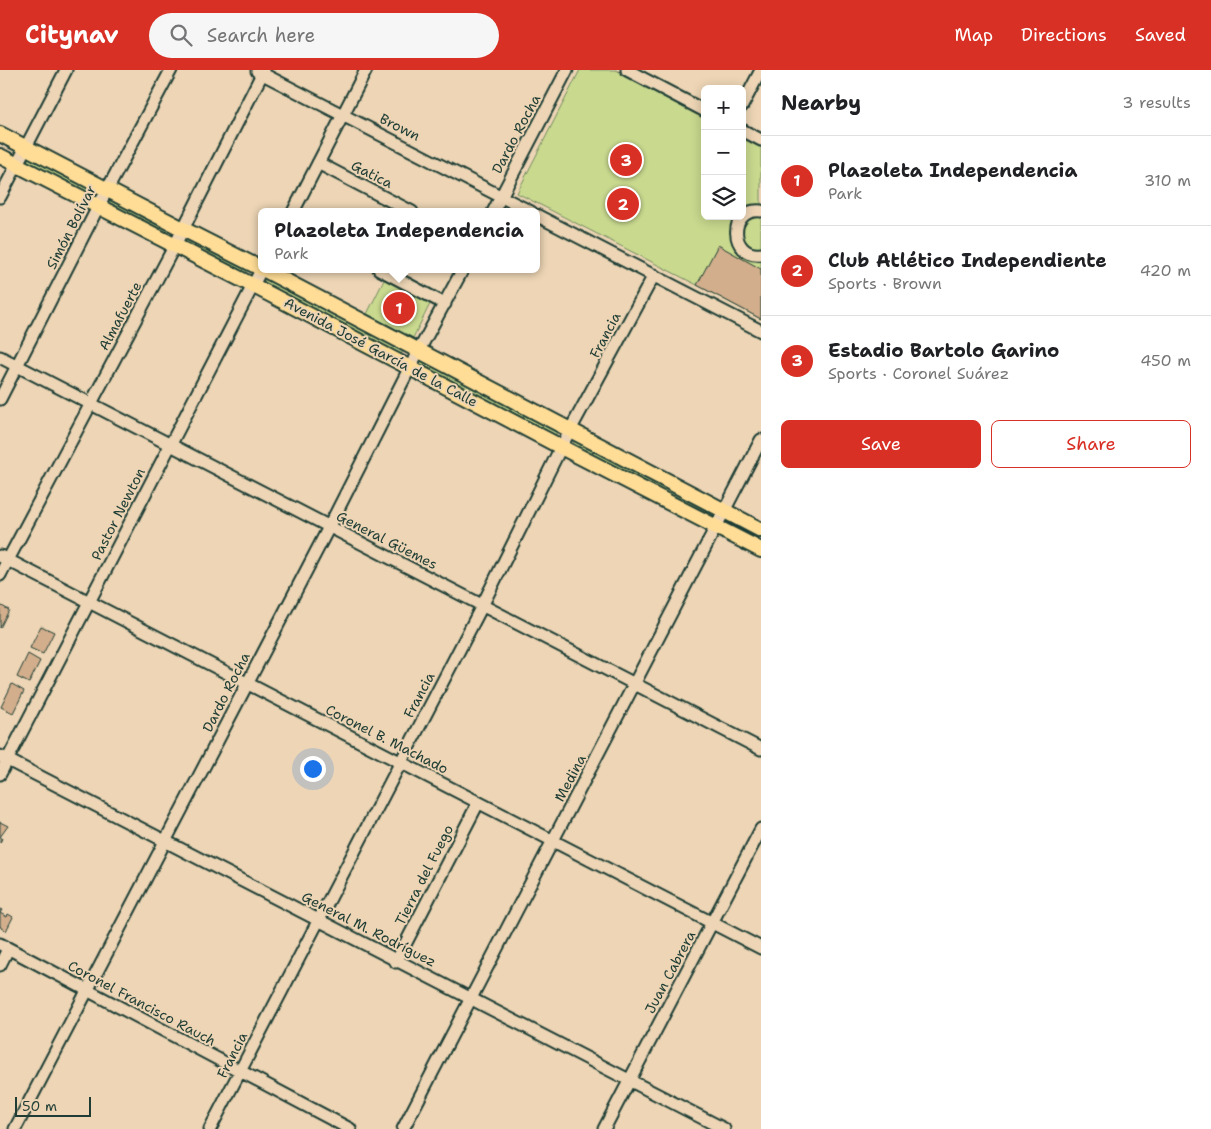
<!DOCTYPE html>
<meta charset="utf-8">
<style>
body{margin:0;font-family:"Shantell Sans",sans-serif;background:#f6f6f6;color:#202124}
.controls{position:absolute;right:15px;top:15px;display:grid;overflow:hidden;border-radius:8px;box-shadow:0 2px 12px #0003}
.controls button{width:45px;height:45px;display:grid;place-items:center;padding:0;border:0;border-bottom:1px solid #e0e0e0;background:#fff;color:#202124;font:25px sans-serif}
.scale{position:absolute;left:15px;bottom:12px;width:76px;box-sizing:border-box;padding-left:5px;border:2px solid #1f3d34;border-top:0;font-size:14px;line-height:18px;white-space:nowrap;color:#1f3d34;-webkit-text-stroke:4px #edd5b5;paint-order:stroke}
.you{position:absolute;left:312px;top:698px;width:18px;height:18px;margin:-12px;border:4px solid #fff;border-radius:50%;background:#1a73e8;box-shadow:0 0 0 8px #1a73e833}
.badge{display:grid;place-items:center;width:32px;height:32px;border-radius:50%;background:#d93025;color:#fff;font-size:16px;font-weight:700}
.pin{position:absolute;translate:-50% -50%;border:2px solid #fff;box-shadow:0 1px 5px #0006}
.popup{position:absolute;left:258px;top:138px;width:282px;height:65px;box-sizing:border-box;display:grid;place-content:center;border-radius:8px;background:#fff;filter:drop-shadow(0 1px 4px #0005);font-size:16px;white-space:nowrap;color:#757577}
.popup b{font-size:19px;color:#202124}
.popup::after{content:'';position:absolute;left:50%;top:100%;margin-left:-10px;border:10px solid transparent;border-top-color:#fff}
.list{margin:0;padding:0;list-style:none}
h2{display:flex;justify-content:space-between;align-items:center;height:65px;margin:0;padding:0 20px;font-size:21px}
h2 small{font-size:16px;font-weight:400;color:#757577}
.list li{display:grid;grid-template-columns:32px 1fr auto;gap:15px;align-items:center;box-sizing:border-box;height:90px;padding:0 20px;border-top:1px solid #e0e0e0}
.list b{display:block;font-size:19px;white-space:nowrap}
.list p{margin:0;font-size:16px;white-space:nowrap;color:#757577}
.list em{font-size:16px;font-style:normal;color:#757577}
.actions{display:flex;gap:10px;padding:15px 20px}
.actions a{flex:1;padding:11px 0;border:1px solid #d93025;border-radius:8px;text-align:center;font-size:18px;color:#d93025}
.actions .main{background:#d93025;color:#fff}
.icon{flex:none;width:28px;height:28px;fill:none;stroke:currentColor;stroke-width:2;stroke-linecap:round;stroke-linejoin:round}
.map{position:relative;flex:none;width:761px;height:1059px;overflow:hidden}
header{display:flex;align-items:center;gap:30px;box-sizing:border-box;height:70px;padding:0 25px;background:#d93025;color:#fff}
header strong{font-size:24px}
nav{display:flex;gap:28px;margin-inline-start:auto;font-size:18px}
.search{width:350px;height:45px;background:#f6f6f6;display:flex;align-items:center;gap:12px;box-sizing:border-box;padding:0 18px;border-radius:28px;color:#757577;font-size:19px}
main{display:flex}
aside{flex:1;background:#fff}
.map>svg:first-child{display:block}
.green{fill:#c9d98e;stroke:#748b61}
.building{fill:#d2ae8c;stroke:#1f3d34}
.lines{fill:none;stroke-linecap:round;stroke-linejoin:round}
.minor-casing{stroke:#1f3d34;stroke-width:15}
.major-casing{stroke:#1f3d34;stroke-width:18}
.minor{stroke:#edd5b5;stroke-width:11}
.major{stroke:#ffdd96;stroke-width:14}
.labels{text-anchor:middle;stroke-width:4;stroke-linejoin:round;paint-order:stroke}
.street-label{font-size:14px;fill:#1f3d34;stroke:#edd5b5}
</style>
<header>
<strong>Citynav</strong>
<div class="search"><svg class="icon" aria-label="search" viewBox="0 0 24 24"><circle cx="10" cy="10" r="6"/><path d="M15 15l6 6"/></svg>Search here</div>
<nav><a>Map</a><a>Directions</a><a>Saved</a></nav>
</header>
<main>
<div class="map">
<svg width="761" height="1059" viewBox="0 0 761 1059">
<rect width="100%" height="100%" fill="#edd5b5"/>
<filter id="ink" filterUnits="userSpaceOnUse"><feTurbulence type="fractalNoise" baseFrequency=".02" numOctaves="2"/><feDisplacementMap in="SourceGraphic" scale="10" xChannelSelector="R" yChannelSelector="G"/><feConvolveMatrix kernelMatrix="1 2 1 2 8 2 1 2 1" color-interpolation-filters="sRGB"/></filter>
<g filter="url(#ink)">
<path class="green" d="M580,0H616L705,46V146H742V66L761,75V249L697,215L517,123Z
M30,85L91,117L87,125L26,94Z
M110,127L171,158L167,166L106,135Z
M187,166L248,198L244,206L183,175Z
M267,206L404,279L399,287L263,215Z
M385,208L431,232L413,268L367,244Z
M422,288L558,360L554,368L417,296Z
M575,370L713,440L709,448L571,378Z"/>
<path class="building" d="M718,175L761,199V249L697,215Z
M0,535L9,540L0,558Z
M41,556L54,562L43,584L30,578Z
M28,584L40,591L29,613L17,607Z
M12,614L24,621L13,643L1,637Z
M0,752L8,756L0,767L2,768L0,773Z
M0,839L2,840L0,843L7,847L8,844L13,847L6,861L1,858L0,855Z"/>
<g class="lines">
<g class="minor-casing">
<path id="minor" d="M627,0L705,41
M257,1L531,142
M742,36L761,0
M742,60L761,70
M318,93L412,142
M0,127L66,0
M761,141C727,138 730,188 761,184
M293,142L366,0
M493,142L567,0
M536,145L761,261
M379,199L445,234
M0,287L761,679
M0,329L98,137L171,0
M0,486L761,878
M0,505L175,175L264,0
M0,686L724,1059
M0,704L262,198
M0,874L350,1059
M396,892L478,733
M0,895L8,879
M15,1059L329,457L410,297L463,199
M210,1059L482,536L561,377L654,205
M403,1059L761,370
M604,1059L761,759"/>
</g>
<g class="major-casing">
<path id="major" d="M0,64L183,159L262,199
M0,86L252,215L561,377L761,480
M263,199L761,460"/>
</g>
<use href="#minor" class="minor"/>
<use href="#major" class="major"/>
</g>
</g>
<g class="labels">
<g class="street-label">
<text transform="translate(400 57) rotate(27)" y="5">Brown</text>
<text transform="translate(516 64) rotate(-62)" y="5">Dardo Rocha</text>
<text transform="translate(372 104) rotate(27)" y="5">Gatica</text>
<text transform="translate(71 157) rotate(-63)" y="5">Simón Bolívar</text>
<text transform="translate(120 246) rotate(-62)" y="5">Almafuerte</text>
<text transform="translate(605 265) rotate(-62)" y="5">Francia</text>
<text transform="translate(381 282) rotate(28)" y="5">Avenida José García de la Calle</text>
<text transform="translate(118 444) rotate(-63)" y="5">Pastor Newton</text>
<text transform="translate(387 470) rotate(27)" y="5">General Güemes</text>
<text transform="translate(226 622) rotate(-63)" y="5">Dardo Rocha</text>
<text transform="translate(419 625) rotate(-62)" y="5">Francia</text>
<text transform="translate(387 669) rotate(27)" y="5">Coronel B. Machado</text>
<text transform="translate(570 708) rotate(-62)" y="5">Medina</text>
<text transform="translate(424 805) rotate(-63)" y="5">Tierra del Fuego</text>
<text transform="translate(369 859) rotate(27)" y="5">General M. Rodríguez</text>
<text transform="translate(670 902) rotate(-62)" y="5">Juan Cabrera</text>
<text transform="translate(142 933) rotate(28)" y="5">Coronel Francisco Rauch</text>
<text transform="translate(232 985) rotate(-63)" y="5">Francia</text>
</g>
</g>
</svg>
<div class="controls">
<button>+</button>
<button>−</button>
<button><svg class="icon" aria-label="layers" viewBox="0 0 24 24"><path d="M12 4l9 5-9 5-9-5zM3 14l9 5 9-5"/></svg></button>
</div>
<div class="scale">50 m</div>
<div class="you"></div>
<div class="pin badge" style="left:399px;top:238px">1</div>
<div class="popup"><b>Plazoleta Independencia</b>Park</div>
<div class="pin badge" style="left:623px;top:134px">2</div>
<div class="pin badge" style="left:626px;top:90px">3</div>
</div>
<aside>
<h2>Nearby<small>3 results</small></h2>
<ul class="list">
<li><span class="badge">1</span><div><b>Plazoleta Independencia</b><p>Park</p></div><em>310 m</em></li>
<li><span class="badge">2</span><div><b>Club Atlético Independiente</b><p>Sports · Brown</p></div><em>420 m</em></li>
<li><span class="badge">3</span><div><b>Estadio Bartolo Garino</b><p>Sports · Coronel Suárez</p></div><em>450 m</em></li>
</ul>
<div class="actions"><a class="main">Save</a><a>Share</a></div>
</aside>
</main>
